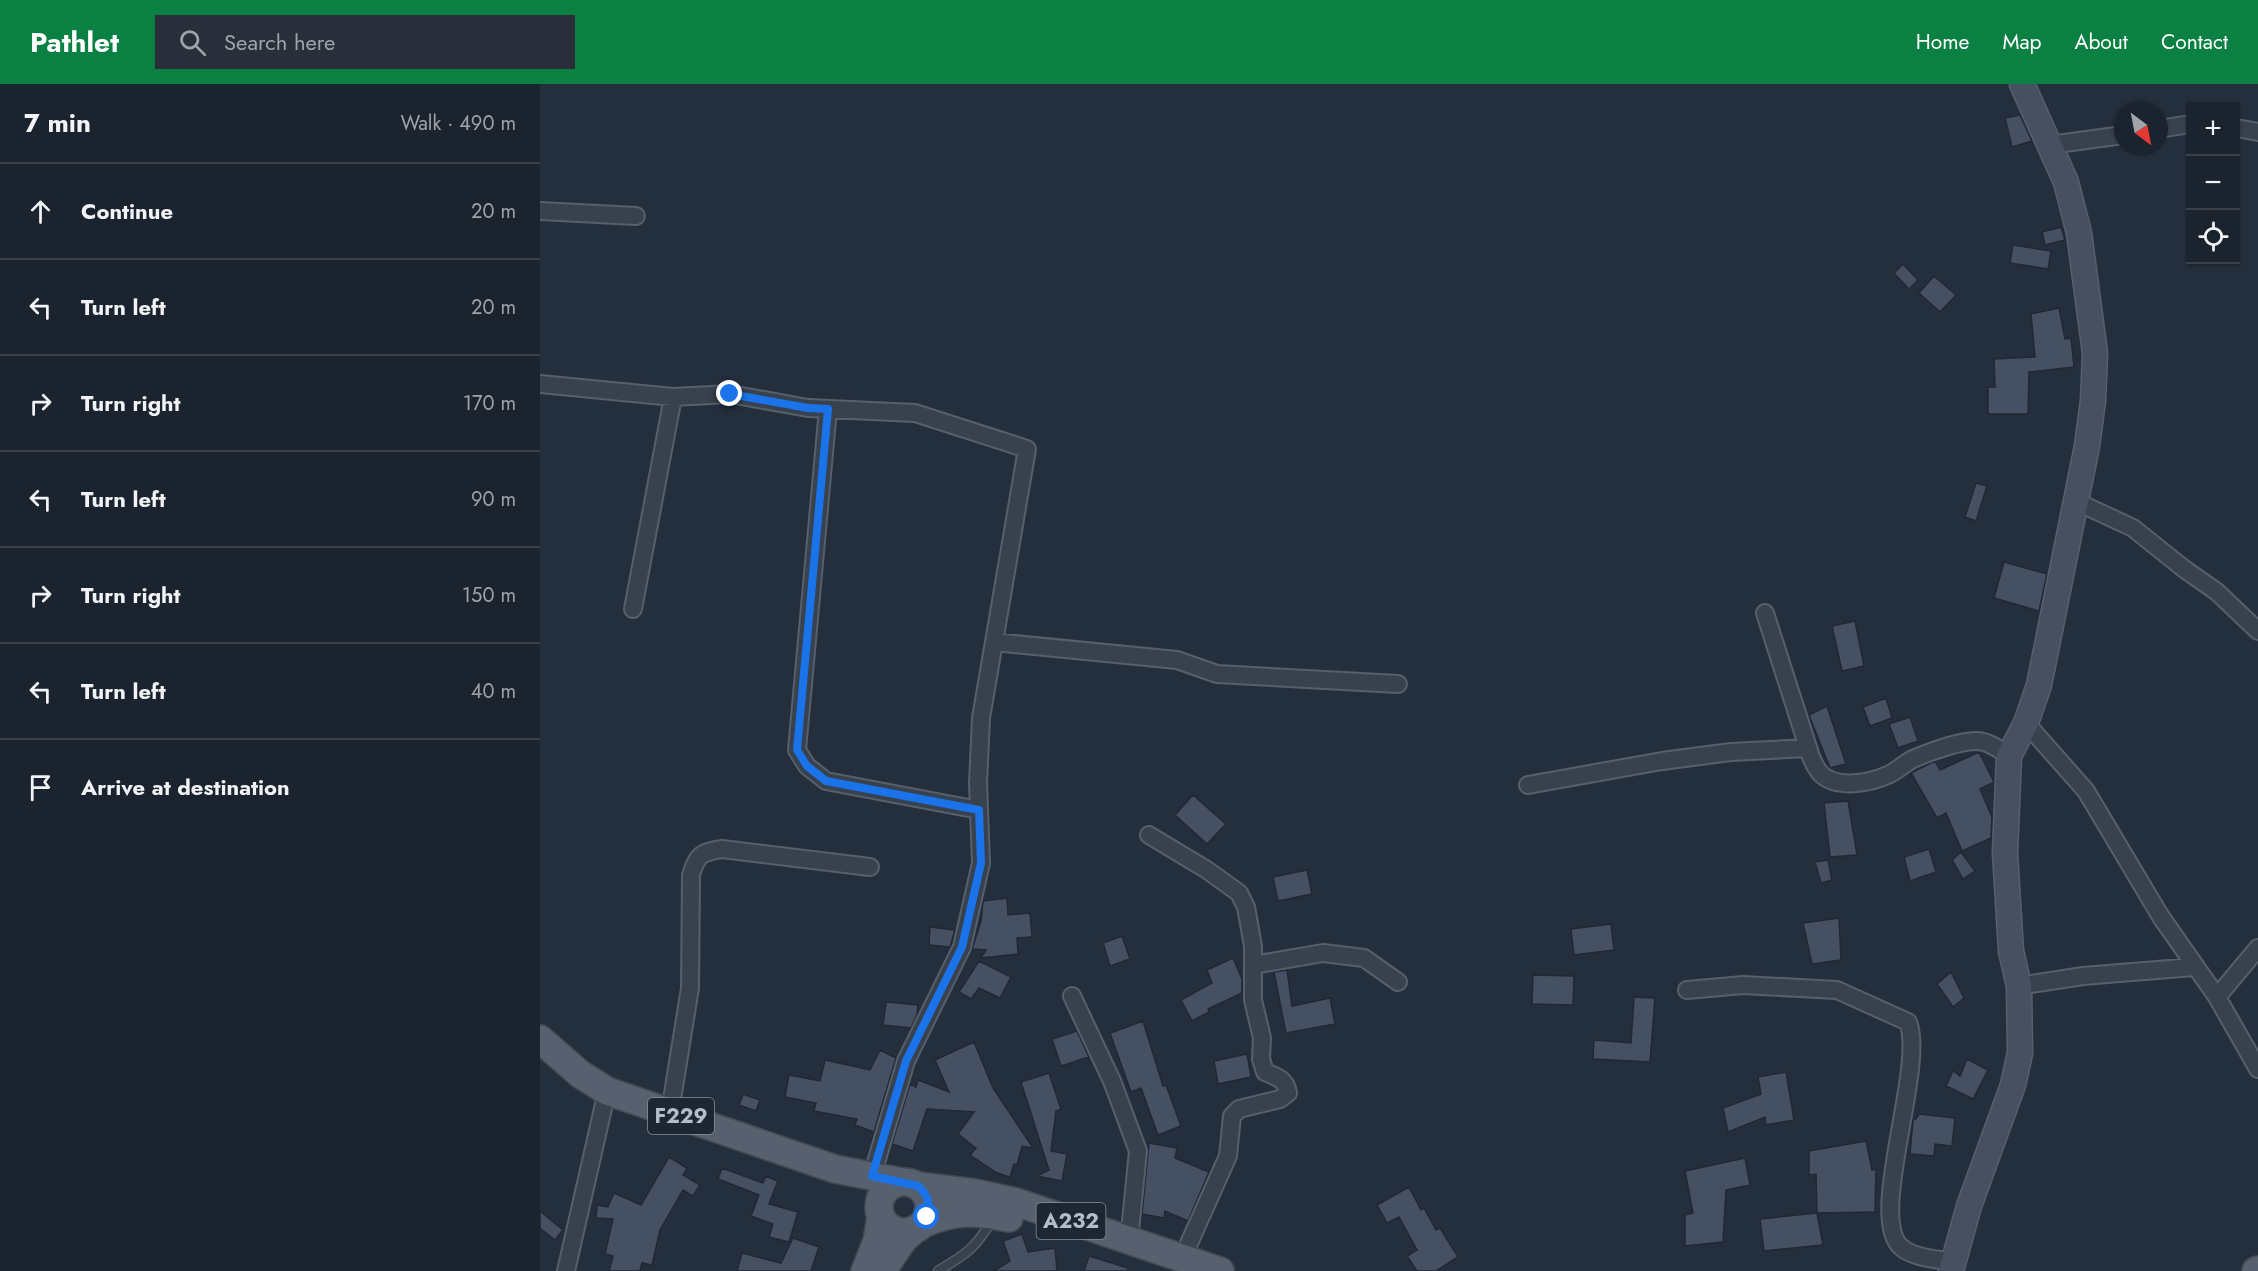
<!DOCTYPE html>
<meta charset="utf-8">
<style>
body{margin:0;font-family:Jost,sans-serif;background:#282f3a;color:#f1f3f6}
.controls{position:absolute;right:18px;top:18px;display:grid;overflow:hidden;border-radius:0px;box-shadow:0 2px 4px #0004}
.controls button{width:54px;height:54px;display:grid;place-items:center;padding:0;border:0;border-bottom:2px solid #39404a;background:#1b232e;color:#f1f3f6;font:30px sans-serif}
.compass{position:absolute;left:1574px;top:18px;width:54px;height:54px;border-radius:50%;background:#1b232e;box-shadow:0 2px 4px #0004;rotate:148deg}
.stop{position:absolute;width:18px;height:18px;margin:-14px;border:4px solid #1a73e8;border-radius:50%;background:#fff}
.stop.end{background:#1a73e8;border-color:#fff;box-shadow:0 2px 6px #0008}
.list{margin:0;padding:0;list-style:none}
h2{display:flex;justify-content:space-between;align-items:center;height:78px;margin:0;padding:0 24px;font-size:26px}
h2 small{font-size:20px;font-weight:400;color:#a0a4aa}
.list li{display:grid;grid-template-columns:39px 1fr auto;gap:18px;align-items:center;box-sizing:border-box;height:96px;padding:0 24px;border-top:2px solid #39404a}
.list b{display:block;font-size:22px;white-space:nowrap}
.list em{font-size:20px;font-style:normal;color:#a0a4aa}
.icon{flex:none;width:33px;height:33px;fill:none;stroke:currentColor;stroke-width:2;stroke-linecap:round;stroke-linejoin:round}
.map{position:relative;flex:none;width:1718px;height:1187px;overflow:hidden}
header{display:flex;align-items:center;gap:36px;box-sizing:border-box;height:84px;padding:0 30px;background:#0b8043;color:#fff}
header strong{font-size:28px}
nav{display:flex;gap:33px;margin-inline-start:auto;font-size:21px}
.search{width:420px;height:54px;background:#282f3a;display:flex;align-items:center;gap:15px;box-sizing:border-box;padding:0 21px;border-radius:0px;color:#a0a4aa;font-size:22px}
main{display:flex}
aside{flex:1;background:#1b232e}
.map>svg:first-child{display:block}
.building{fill:#455162;stroke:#1f2835;stroke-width:1.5}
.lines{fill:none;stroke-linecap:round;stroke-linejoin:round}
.lane-casing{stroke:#565f6c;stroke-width:11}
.street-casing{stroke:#565f6c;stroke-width:20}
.secondary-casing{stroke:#565f6c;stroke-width:27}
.primary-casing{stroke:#414a57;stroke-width:30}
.lane{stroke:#38414e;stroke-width:8}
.street{stroke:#38414e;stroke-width:16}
.secondary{stroke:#465061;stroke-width:24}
.primary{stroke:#56606e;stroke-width:27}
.route{stroke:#1a73e8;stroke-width:8}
.labels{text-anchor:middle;stroke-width:4.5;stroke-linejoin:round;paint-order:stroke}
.shield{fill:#1d2633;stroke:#878f9c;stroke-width:1.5}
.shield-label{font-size:21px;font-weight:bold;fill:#b4bcc9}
</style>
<header>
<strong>Pathlet</strong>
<div class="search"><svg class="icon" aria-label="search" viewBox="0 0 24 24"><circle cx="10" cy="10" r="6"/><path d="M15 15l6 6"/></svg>Search here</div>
<nav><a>Home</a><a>Map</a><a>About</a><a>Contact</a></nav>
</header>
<main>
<aside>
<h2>7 min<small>Walk · 490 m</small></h2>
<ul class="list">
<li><svg class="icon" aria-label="ahead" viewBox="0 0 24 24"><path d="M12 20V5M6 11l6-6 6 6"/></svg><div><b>Continue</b></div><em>20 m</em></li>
<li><svg class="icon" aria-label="left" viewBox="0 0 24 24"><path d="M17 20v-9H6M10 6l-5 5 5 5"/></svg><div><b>Turn left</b></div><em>20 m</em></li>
<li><svg class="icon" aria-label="right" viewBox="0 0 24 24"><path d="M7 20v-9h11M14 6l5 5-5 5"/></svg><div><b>Turn right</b></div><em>170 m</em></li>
<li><svg class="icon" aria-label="left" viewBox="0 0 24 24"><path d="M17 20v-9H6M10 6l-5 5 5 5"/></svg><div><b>Turn left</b></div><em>90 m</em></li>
<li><svg class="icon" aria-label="right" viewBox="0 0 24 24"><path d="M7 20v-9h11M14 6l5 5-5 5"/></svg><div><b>Turn right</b></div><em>150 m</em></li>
<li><svg class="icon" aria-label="left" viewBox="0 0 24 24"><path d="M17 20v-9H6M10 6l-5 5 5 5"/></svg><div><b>Turn left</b></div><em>40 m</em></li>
<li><svg class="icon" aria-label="arrive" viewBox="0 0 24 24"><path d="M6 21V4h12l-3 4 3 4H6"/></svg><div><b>Arrive at destination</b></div></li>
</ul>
</aside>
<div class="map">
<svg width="1718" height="1187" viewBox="0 0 1718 1187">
<rect width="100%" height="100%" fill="#242f3e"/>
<path class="building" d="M1480,31L1492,57L1472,63L1465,34Z
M1521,143L1525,156L1505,161L1502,148Z
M1473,161L1511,167L1508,185L1470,179Z
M1363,180L1378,196L1369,205L1354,189Z
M1394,192L1416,211L1400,228L1379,209Z
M1519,224L1525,255L1531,254L1534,283L1489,288L1488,330H1448V303H1455L1454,275L1495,273L1491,230Z
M1436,399L1447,402L1436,437L1425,433Z
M1464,478L1507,490L1499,527L1454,514Z
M1315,537L1324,582L1302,587L1292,542Z
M1346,614L1352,634L1330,642L1323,623Z
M1287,622L1306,680L1290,684L1269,631Z
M1370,633L1378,657L1358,664L1349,640Z
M1439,668L1454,698L1440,705L1452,733L1451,754L1422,767L1406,729L1397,734L1371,689L1395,677L1400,686Z
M653,711L686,740L667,760L635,731Z
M1308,717L1317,771L1290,773L1284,719Z
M1389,765L1396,788L1370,797L1364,773Z
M1421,768L1435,787L1423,795L1412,776Z
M1288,776L1292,796L1281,799L1275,778Z
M767,786L772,810L738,817L733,793Z
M467,814L468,831L490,829L492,853L477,854L478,870L441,874L446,866L432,865L441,837L443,817Z
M1299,834L1301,876L1272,880L1263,839Z
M1071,840L1074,866L1034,871L1031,845Z
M390,843L415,846L410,863L389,861Z
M582,852L590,875L570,882L563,859Z
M693,874L702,895V909L668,925L669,928L652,937L641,916L672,899L667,886Z
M439,877L471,893L460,914L439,904L431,915L419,908Z
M747,886L752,922L790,914L795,940L746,949L734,888Z
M1411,888L1424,914L1413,923L1397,900Z
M993,891L1034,892L1033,921L992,920Z
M1094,913L1115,914L1110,978L1053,975L1054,956L1091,959Z
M346,918L378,921L377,931L371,944L343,941Z
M603,937L623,1002L626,1001L641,1042L618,1051L601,1004L591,1008L570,949Z
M537,947L549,973L521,982L512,955Z
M434,958L453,1004L493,1064L482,1062L477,1081L474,1080L470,1093L457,1089L430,1071L436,1064L418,1050L434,1028L387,1025L373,1067L352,1060L370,1000L376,1003L378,996L409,1008L395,976Z
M340,966L356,974L334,1048L315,1041L317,1035L274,1027L276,1019L245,1013L249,991L280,997L285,976L330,986Z
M707,970L711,993L678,1000L674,977Z
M1427,975L1448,986L1433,1015L1406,1002L1413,987L1420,992Z
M1246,988L1254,1036L1226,1041L1225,1033L1188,1048L1183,1024L1221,1010L1218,993Z
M509,989L521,1025L516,1027L511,1067L527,1070L522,1097L497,1092L509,1086L481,998Z
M203,1010L220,1016L216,1027L199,1021Z
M1379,1030L1415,1034L1412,1062L1395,1060L1394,1072L1370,1070L1373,1036L1376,1035Z
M1326,1057L1332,1086L1336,1085L1335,1128L1277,1129L1276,1090L1269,1091V1067Z
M609,1059L637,1064L635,1074L669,1088L648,1137L625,1127L624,1134L602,1130Z
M129,1073L147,1084L143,1091L160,1101L153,1112L143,1106L120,1146L112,1181L102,1179L100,1187H69L73,1172L65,1170L73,1135L56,1134L57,1121L68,1123L74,1109L101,1121Z
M1205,1074L1210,1101L1186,1106L1183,1158L1145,1162V1131L1153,1129L1145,1087Z
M182,1084L223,1099L226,1092L238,1097L229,1120L258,1128L249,1158L229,1153L233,1140L211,1132L219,1111L178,1095Z
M869,1103L881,1126L884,1124L896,1146L900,1144L918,1173L896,1187H877L867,1172L877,1166L859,1133L847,1139L837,1121Z
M0,1127L23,1146L15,1156L0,1144Z
M1277,1129L1283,1161L1224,1167L1220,1135Z
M482,1150L488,1168L515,1164L517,1187H454L470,1177L463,1157Z
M253,1154L279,1163L271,1187H197L202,1169L241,1179Z
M549,1172L588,1184V1187H544Z"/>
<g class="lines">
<g class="lane-casing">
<path id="lane" d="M398,1187C426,1170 435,1165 452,1136"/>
</g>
<g class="street-casing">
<path id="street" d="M1696,44L1718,48
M1619,45L1650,40
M1510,61L1583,51
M0,127L96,132
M0,300L133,313L190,310L268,324L375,329L487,365L441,634L438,699L441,779L422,863L366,977L332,1092
M288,325L257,666L267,682L286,697L439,726
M1535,417L1593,444L1643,484L1677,508L1718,547
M93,525L133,313
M1225,529L1271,673C1273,678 1276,684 1280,689C1296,706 1331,699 1350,690C1358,686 1365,679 1373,675C1389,668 1419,657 1436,657C1448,657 1459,665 1469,672
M454,558L637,576L677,590L858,600
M1486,639L1546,707L1621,833L1677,913L1718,985
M988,701L1122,677L1191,668L1268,664
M609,751L667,786L699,809L706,823L713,862V916L722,954L721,975L725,988C737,993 746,995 748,1009L740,1015L699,1025L692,1032L688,1072L642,1175
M713,881L783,869L824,874L858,898
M1479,902L1543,892L1654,883
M1147,906L1203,901L1297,906L1368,938C1386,982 1327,1134 1361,1163C1373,1174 1397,1175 1413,1178
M532,912L572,997L598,1067L589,1157
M1677,913L1718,864
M130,1028L150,904L151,791C157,771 161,768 182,765L330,783
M26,1187L67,1007"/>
</g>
<g class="secondary-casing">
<path id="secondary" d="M1411,1187L1429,1122L1473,1001L1480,969L1479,902L1471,867L1465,769L1469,672L1486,639L1499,601L1547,362L1553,317L1555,269L1539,149L1526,98L1482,0"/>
</g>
<g class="primary-casing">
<path id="primary" d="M0,955L40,990L67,1007L295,1085L362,1098
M339 1123a25 25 0 1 1 50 0a25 25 0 1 1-50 0Z
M378,1102L435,1109L476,1118L680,1187
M382,1140C417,1126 432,1127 469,1134
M325,1187L337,1157L341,1132
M342,1187L363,1156L375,1145
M1716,1187L1718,1186"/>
</g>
<use href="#lane" class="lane"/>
<use href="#street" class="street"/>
<use href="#secondary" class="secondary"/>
<use href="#primary" class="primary"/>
</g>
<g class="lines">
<path class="route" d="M190,310L268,324L288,325L257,666L267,682L286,697L439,726L441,779L422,863L366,977L332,1092L378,1102C388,1111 391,1120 387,1133"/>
</g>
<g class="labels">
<g class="shield">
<rect x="108" y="1014" width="66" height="36" rx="4.5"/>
<rect x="496.5" y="1119" width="69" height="36" rx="4.5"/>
</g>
<g class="shield-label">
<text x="141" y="1039">F229</text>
<text x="531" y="1144">A232</text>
</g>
</g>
</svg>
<div class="controls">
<button>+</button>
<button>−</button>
<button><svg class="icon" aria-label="locate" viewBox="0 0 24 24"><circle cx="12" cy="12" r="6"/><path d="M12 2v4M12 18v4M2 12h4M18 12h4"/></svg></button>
</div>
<svg class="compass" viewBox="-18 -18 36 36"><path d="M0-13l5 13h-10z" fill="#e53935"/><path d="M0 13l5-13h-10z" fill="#a0a4aa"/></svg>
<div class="stop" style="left:387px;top:1133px"></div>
<div class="stop end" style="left:190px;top:310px"></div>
</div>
</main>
